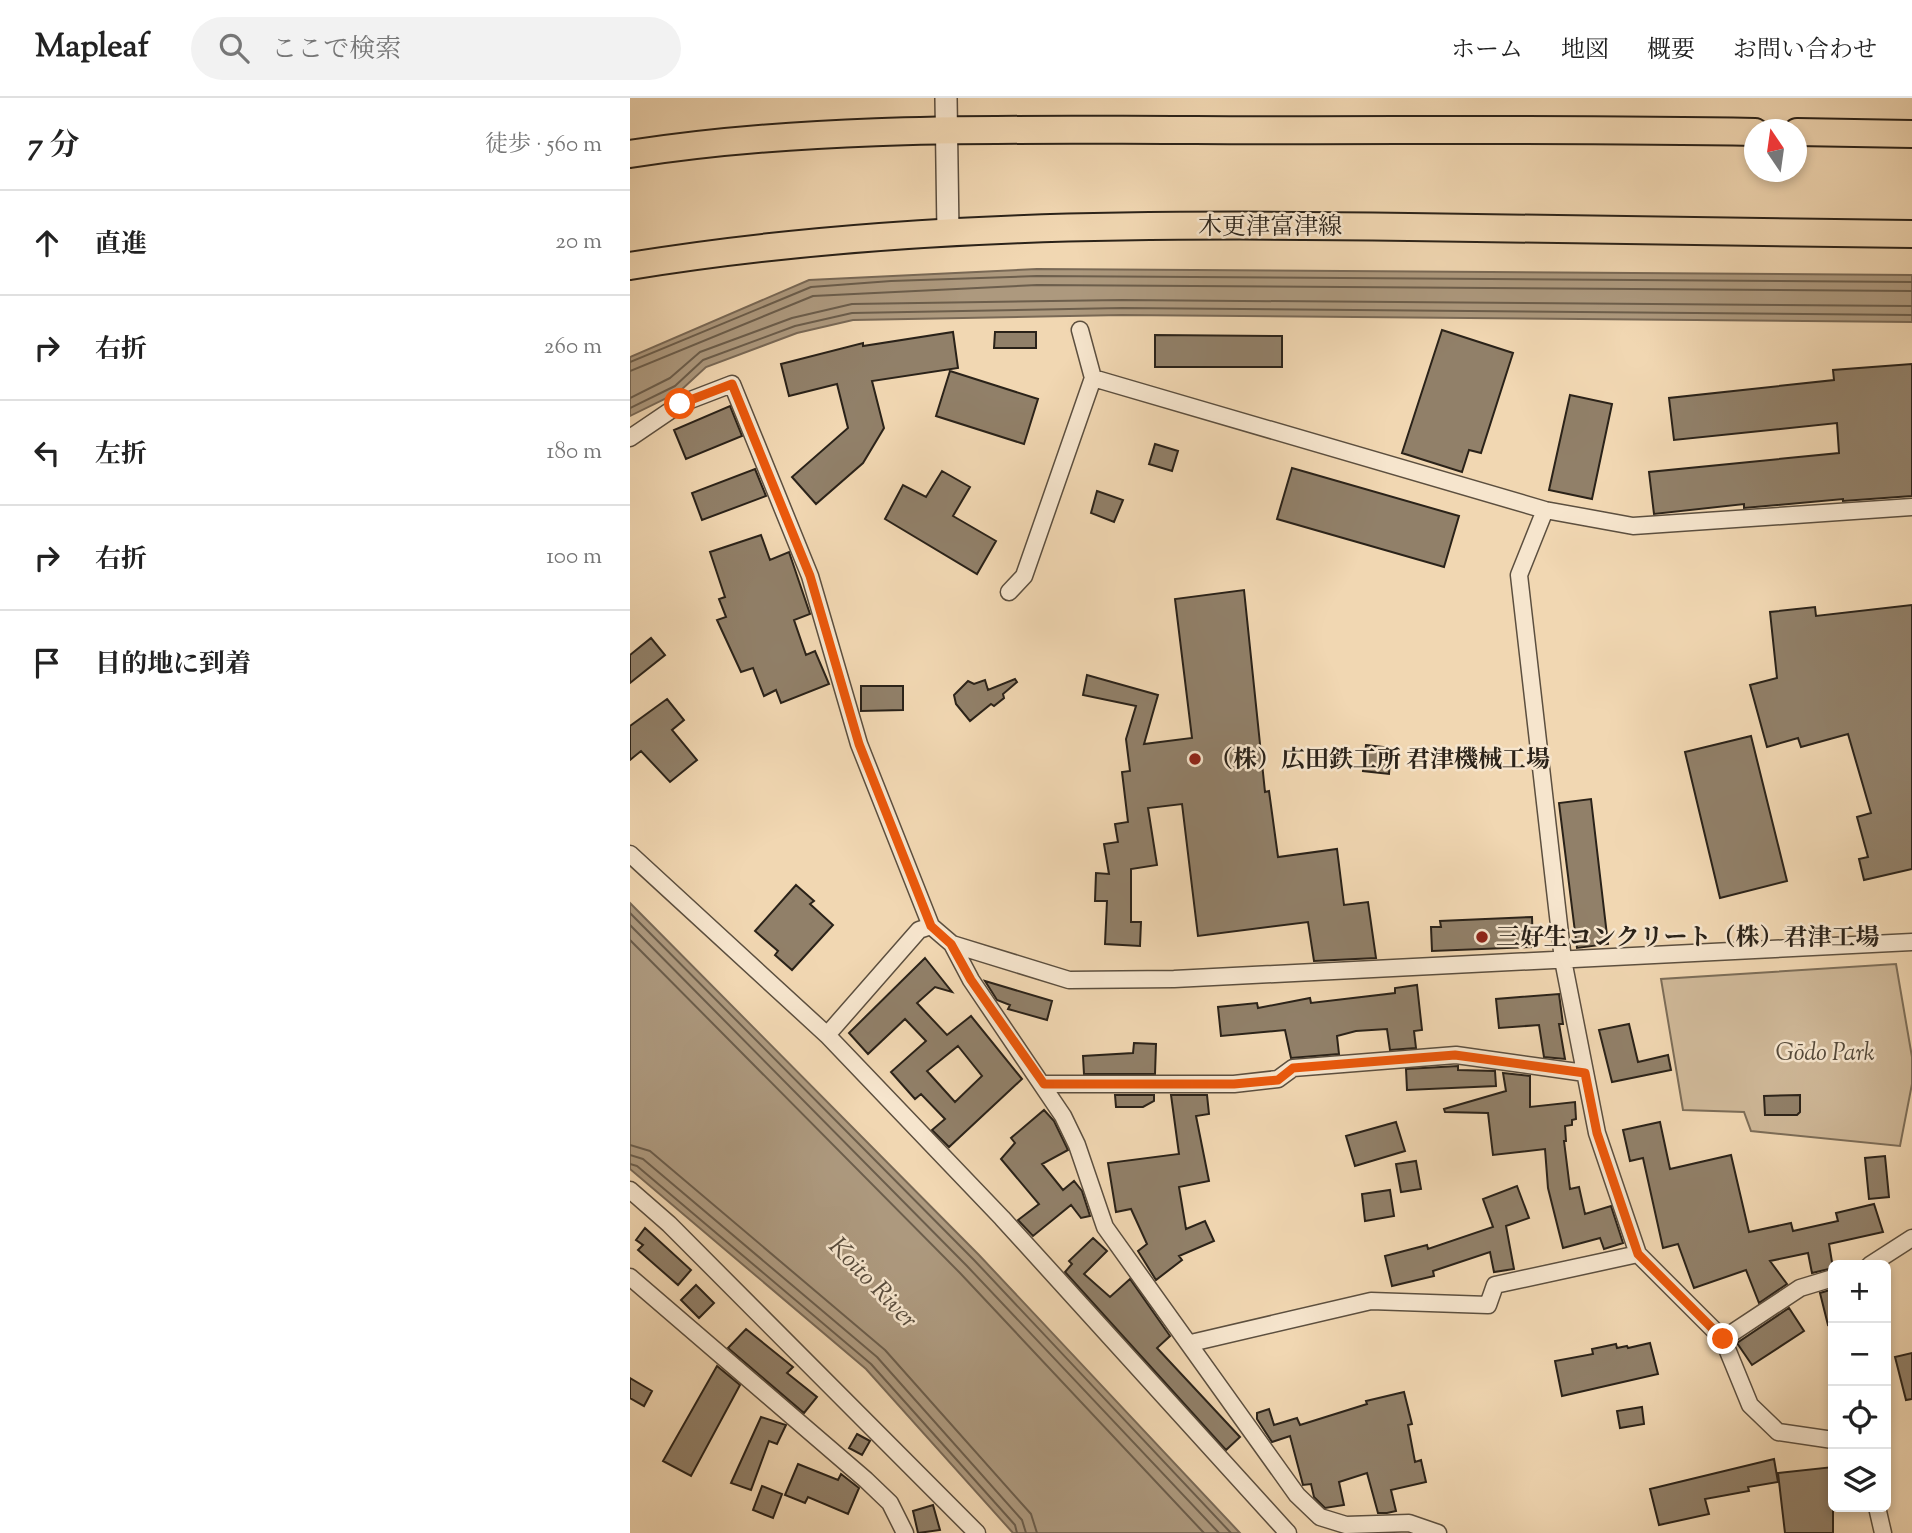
<!DOCTYPE html>
<html lang="ja">
<meta charset="utf-8">
<style>
body{margin:0;font-family:"Sorts Mill Goudy","Noto Serif JP",serif;background:#f2f2f2;color:#222}
.controls{position:absolute;right:21px;bottom:21px;display:grid;overflow:hidden;border-radius:10px;box-shadow:0 4px 10px #0003}
.controls button{width:63px;height:63px;display:grid;place-items:center;padding:0;border:0;border-bottom:2px solid #e0e0e0;background:#fff;color:#222;font:35px sans-serif}
.compass{position:absolute;left:1114px;top:21px;width:63px;height:63px;border-radius:50%;background:#fff;box-shadow:0 4px 10px #0003;rotate:347deg}
.stop{position:absolute;width:21px;height:21px;margin:-16px;border:5px solid #ea580c;border-radius:50%;background:#fff}
.stop.end{background:#ea580c;border-color:#fff;box-shadow:0 2px 7px #0008}
.list{margin:0;padding:0;list-style:none}
h2{display:flex;justify-content:space-between;align-items:center;height:91px;margin:0;padding:0 28px;font-size:30px}
h2 small{font-size:23px;font-weight:400;color:#767676}
.list li{display:grid;grid-template-columns:46px 1fr auto;gap:21px;align-items:center;box-sizing:border-box;height:105px;padding:0 28px;border-top:2px solid #e0e0e0}
.list b{display:block;font-size:26px;white-space:nowrap}
.list em{font-size:23px;font-style:normal;color:#767676}
.icon{flex:none;width:38px;height:38px;fill:none;stroke:currentColor;stroke-width:2;stroke-linecap:round;stroke-linejoin:round}
.map{position:relative;flex:none;width:1282px;height:1435px;overflow:hidden}
header{display:flex;align-items:center;gap:42px;box-sizing:border-box;height:98px;padding:0 35px;background:#fff;border-bottom:2px solid #e0e0e0}
header strong{font-size:33px}
nav{display:flex;gap:38px;margin-inline-start:auto;font-size:24px}
.search{width:490px;height:63px;background:#f2f2f2;display:flex;align-items:center;gap:18px;box-sizing:border-box;padding:0 24px;border-radius:38px;color:#767676;font-size:26px}
main{display:flex}
aside{flex:1;background:#fff}
.map>svg:first-child{display:block}
.green{fill:#cfb898;stroke:#7c6d58;stroke-width:2}
.water{fill:#ad997e;stroke:#796956;stroke-width:2}
.lines{fill:none;stroke-linecap:round;stroke-linejoin:round}
.shore{stroke:#6c5e4c;stroke-width:2}
.building{fill:#918069;stroke:#2a2219;stroke-width:2;fill-rule:evenodd}
.minor-casing{stroke:#5c4f3f;stroke-width:19}
.tertiary-casing{stroke:#5c4f3f;stroke-width:24}
.primary-casing{stroke:#2a2219;stroke-width:30}
.minor{stroke:#f6e5cd;stroke-width:16}
.tertiary{stroke:#f6e5cd;stroke-width:21}
.primary{stroke:#f1d7b2;stroke-width:26}
.route{stroke:#ea580c;stroke-width:9}
.poi-dot{fill:#8f2418;stroke:#f6e5cd;stroke-width:2.5}
.labels{text-anchor:middle;stroke-width:5;stroke-linejoin:round;paint-order:stroke}
.street-label{font-size:24px;fill:#2a2219;stroke:#f6e5cd}
.poi-label{font-size:24px;font-weight:bold;fill:#2a2219;stroke:#f6e5cd;text-anchor:start}
.park-label{font-size:24px;font-style:italic;fill:#534839;stroke:#f6e5cd}
.water-label{font-size:26px;font-style:italic;fill:#584c3c;stroke:#f6e5cd}
</style>
<header>
<strong>Mapleaf</strong>
<div class="search"><svg class="icon" aria-label="search" viewBox="0 0 24 24"><circle cx="10" cy="10" r="6"/><path d="M15 15l6 6"/></svg>ここで検索</div>
<nav><a>ホーム</a><a>地図</a><a>概要</a><a>お問い合わせ</a></nav>
</header>
<main>
<aside>
<h2>7 分<small>徒歩 · 560 m</small></h2>
<ul class="list">
<li><svg class="icon" aria-label="ahead" viewBox="0 0 24 24"><path d="M12 20V5M6 11l6-6 6 6"/></svg><div><b>直進</b></div><em>20 m</em></li>
<li><svg class="icon" aria-label="right" viewBox="0 0 24 24"><path d="M7 20v-9h11M14 6l5 5-5 5"/></svg><div><b>右折</b></div><em>260 m</em></li>
<li><svg class="icon" aria-label="left" viewBox="0 0 24 24"><path d="M17 20v-9H6M10 6l-5 5 5 5"/></svg><div><b>左折</b></div><em>180 m</em></li>
<li><svg class="icon" aria-label="right" viewBox="0 0 24 24"><path d="M7 20v-9h11M14 6l5 5-5 5"/></svg><div><b>右折</b></div><em>100 m</em></li>
<li><svg class="icon" aria-label="arrive" viewBox="0 0 24 24"><path d="M6 21V4h12l-3 4 3 4H6"/></svg><div><b>目的地に到着</b></div></li>
</ul>
</aside>
<div class="map">
<svg width="1282" height="1435" viewBox="0 0 1282 1435">
<rect width="100%" height="100%" fill="#f1d7b2"/>
<filter id="stains"><feTurbulence type="fractalNoise" baseFrequency=".00286" numOctaves="4"/><feColorMatrix values="0 0 0 0 .2 0 0 0 0 .09 0 0 0 0 .02 0 0 0 .5 -.17"/></filter>
<radialGradient id="worn" r=".72"><stop offset=".6" stop-color="#630" stop-opacity="0"/><stop offset="1" stop-color="#630" stop-opacity=".3"/></radialGradient>
<path class="green" d="M1266,866L1282,959V986L1270,1048L1121,1033L1114,1014L1053,1012L1031,881Z"/>
<path class="water" d="M407,171L1282,177V224L492,217L223,222L167,235L76,269L49,294L0,318V259L179,182Z
M0,805L349,1157L610,1435H383L236,1271L0,1071Z"/>
<g class="lines">
<path class="shore" d="M0,264L181,189L261,183L407,178L1282,184
M0,273L183,198L407,187L1282,193
M0,300L40,280L70,254L162,220L222,206L492,202L1282,208
M0,310L45,288L73,262L165,228L222,215L492,210L1282,217
M0,815L344,1162L601,1435
M0,827L337,1168L589,1435
M0,842L330,1175L574,1435
M0,1047L20,1053L255,1252L401,1416L407,1435
M0,1057L13,1061L247,1259L392,1422L396,1435
M0,1066L7,1068L241,1266L385,1427L387,1435"/>
</g>
<path class="building" d="M812,232L883,255L851,355L839,352L832,374L772,355Z
M323,234L328,270L242,283L254,330L233,365L186,406L162,379L218,330L207,286L159,298L151,266L233,245V248Z
M365,234H406V250H364Z
M525,237L652,238V269H525Z
M1282,266V398L1213,403V401L1114,410V406L1024,416L1019,374L1209,355L1207,325L1044,342L1039,300L1204,282L1203,272Z
M320,273L408,301L394,346L306,318Z
M940,297L982,306L962,401L919,392Z
M100,308L112,338L56,361L44,332Z
M525,346L548,353L542,373L519,366Z
M662,370L829,418L814,469L647,421Z
M125,371L136,398L72,422L62,395Z
M312,373L340,389L323,418L366,443L347,476L255,421L273,387L296,399Z
M467,393L493,402L484,424L461,415Z
M131,437L140,462L159,454L180,516L164,522L176,557L185,553L199,586L151,605L146,592L134,598L123,570L111,574L87,522L96,519L89,501L95,499L80,454Z
M614,492L635,694L639,693L648,759L707,751L714,807L738,804L746,860L684,863L678,824L568,838L552,706L518,710L527,767L501,771V824H511L510,848L475,846L477,803H465L466,775L479,776L474,746L488,744L485,726L498,724L492,674L500,673L496,641L506,608L453,597L457,577L528,597L514,646L562,640L545,501Z
M1282,507V771L1234,782L1229,761L1238,759L1227,719L1241,715L1218,636L1171,649L1168,640L1137,649L1120,587L1147,580L1140,514L1185,509L1186,518Z
M21,540L35,557L0,585V557Z
M385,581L387,584L373,596L374,600L364,608L361,606L340,623L326,606L324,597L338,583L344,586L355,582L358,592Z
M231,588H273V612L231,613Z
M37,601L54,622L42,632L67,662L40,684L11,653L0,662V628Z
M1121,638L1157,783L1090,800L1055,654Z
M736,647L761,650L759,676L733,673Z
M961,701L978,846L947,850L929,705Z
M166,787L184,803L180,806L203,827L162,872L145,857L148,853L125,833Z
M902,819L903,849L802,853L801,829H811L810,823Z
M295,860L322,894L305,889L287,905L317,937L341,918L392,981L319,1049L302,1032L315,1021L291,996L285,1001L261,974L296,943L275,921L238,956L219,935ZM328,948L352,978L325,1004L297,973Z
M355,883L422,903L417,922L378,911L380,907L367,902Z
M787,887L792,932L784,933L786,950L760,952L757,931L726,933L707,938L709,956L661,960L655,932L591,938L588,909L627,905L628,910L680,900L681,905L765,895V890Z
M929,896L933,926H929L935,961L914,959L909,927L869,930L866,901Z
M999,926L1008,964L1038,957L1041,972L982,984L969,932Z
M504,945L526,946L525,976H454L453,958L503,955Z
M828,968V972L865,973L866,988L777,992L776,971Z
M873,975L900,978V1009L945,1004L946,1021L942,1022V1027L935,1028L936,1043H934L940,1091L949,1089L955,1116L981,1108L993,1145L974,1151L970,1140L933,1150L918,1090L915,1051L863,1057L858,1015L815,1014L814,1011L876,993Z
M485,997H524V1003L513,1009H486Z
M541,997H577L579,1016L566,1018L579,1083L549,1089L556,1131L575,1123L584,1143L549,1158L552,1162L526,1182L508,1153L517,1146L501,1111L486,1114L478,1065L549,1056Z
M1170,997V1014L1167,1017H1135L1134,998Z
M414,1012L424,1023L438,1052L412,1066L433,1092L444,1083L452,1093L460,1118L451,1120L441,1107L403,1138L388,1122L409,1106L371,1061L385,1045L381,1040Z
M766,1024L775,1053L725,1068L716,1038Z
M1030,1024L1040,1071L1101,1057L1119,1134L1161,1125L1163,1133L1208,1123L1206,1115L1244,1106L1253,1134L1199,1146L1203,1170L1182,1175L1178,1155L1140,1163L1157,1186L1129,1205L1116,1172L1064,1190L1048,1146L1033,1150L1013,1060L1000,1063L993,1032Z
M1255,1058L1259,1099L1239,1101L1235,1060Z
M786,1063L791,1091L771,1094L766,1066Z
M887,1088L899,1120L876,1128L884,1171L864,1174L860,1154L803,1173L804,1178L762,1188L755,1158L797,1147L798,1151L863,1129L853,1101Z
M760,1092L764,1118L735,1123L732,1096Z
M15,1130L61,1172L48,1187L8,1152L13,1147L6,1142Z
M463,1140L477,1153L454,1176L480,1199L500,1181L540,1238L527,1250L610,1339L596,1352L435,1174L442,1166L439,1163Z
M66,1187L84,1205L69,1220L51,1202Z
M1203,1191V1226L1198,1227L1190,1195Z
M1159,1210L1174,1233L1122,1267L1107,1245Z
M116,1231L163,1269L157,1275L187,1299L174,1315L98,1250Z
M1020,1245L1028,1276L932,1298L925,1263L963,1256L962,1251L986,1246L987,1250L997,1248L998,1250Z
M1282,1255V1301L1276,1302L1265,1259Z
M87,1268L110,1287L61,1378L33,1363Z
M0,1280L22,1293L14,1308L0,1300Z
M774,1294L782,1326L778,1327L785,1364L791,1362L796,1384L761,1392L766,1413L757,1415H748L737,1375L709,1384L714,1407L695,1410L684,1399L681,1386L673,1387L660,1338L642,1344L627,1321V1315L639,1311L644,1327L667,1320L670,1327L737,1306L736,1303Z
M1012,1309L1014,1326L990,1330L987,1313Z
M131,1319L156,1327L147,1346L139,1343L121,1392L101,1385Z
M227,1336L240,1343L232,1357L219,1350Z
M1144,1361L1148,1384L1118,1389L1119,1393L1075,1401L1079,1416L1029,1427L1020,1391Z
M168,1366L208,1382L211,1376L229,1390L218,1416L178,1399L175,1405L155,1397Z
M1203,1369V1435H1155L1148,1375Z
M132,1388L152,1396L143,1420L123,1412Z
M303,1407L310,1432L288,1435L283,1413Z"/>
<g class="lines">
<g class="minor-casing">
<path id="minor" d="M450,232L463,280L915,412L1003,428L1282,409
M0,340L50,306L102,286L180,478L229,646L301,828L322,846L341,882L433,1018L447,1047L475,1129L667,1397L690,1419L716,1427L779,1425L808,1435
M915,412L889,477L933,862L967,1035L1008,1156L1093,1241L1120,1307L1148,1334L1203,1342
M379,494L394,478L463,280
M0,756L197,937L372,1120L658,1435
M322,846L439,882L544,881L1282,844
M197,937L289,832L301,828
M414,986H604L648,981L663,970L826,957L955,975
M0,1092L39,1126L347,1435
M1240,1167L1282,1140
M0,1179L236,1382L260,1405L275,1435
M1093,1241L1170,1190L1203,1180
M561,1245L741,1203L858,1207L865,1187L1008,1156
M1247,1409L1253,1435"/>
</g>
<g class="tertiary-casing">
<path id="tertiary" d="M316,0L318,134"/>
</g>
<g class="primary-casing">
<path id="primary" d="M1167,34L1282,36
M0,56C186,27 377,32 565,32C751,33 938,30 1125,34
M0,168C257,126 519,125 779,129C946,131 1114,133 1282,136"/>
</g>
<use href="#minor" class="minor"/>
<use href="#tertiary" class="tertiary"/>
<use href="#primary" class="primary"/>
</g>
<g class="lines">
<path class="route" d="M50,306L102,286L180,478L229,646L301,828L321,846L341,882L414,986H604L648,982L663,970L825,957L955,975L967,1035L1008,1156L1093,1241"/>
</g>
<g class="poi-dot">
<circle cx="565" cy="661" r="7"/>
<circle cx="852" cy="839" r="7"/>
</g>
<g class="labels">
<g class="street-label">
<text x="640" y="136">木更津富津線</text>
</g>
<g class="poi-label">
<text x="579" y="669">（株）広田鉄工所 君津機械工場</text>
<text x="866" y="847">三好生コンクリート（株）君津工場</text>
</g>
<g class="park-label">
<text x="1195" y="962">Gōdo Park</text>
</g>
<g class="water-label">
<text transform="translate(244 1184) rotate(46)" y="9">Koito River</text>
</g>
</g>
<rect width="100%" height="100%" filter="url(#stains)"/>
<rect width="100%" height="100%" fill="url(#worn)"/>
</svg>
<div class="controls">
<button>+</button>
<button>−</button>
<button><svg class="icon" aria-label="locate" viewBox="0 0 24 24"><circle cx="12" cy="12" r="6"/><path d="M12 2v4M12 18v4M2 12h4M18 12h4"/></svg></button>
<button><svg class="icon" aria-label="layers" viewBox="0 0 24 24"><path d="M12 4l9 5-9 5-9-5zM3 14l9 5 9-5"/></svg></button>
</div>
<svg class="compass" viewBox="-18 -18 36 36"><path d="M0-13l5 13h-10z" fill="#e53935"/><path d="M0 13l5-13h-10z" fill="#767676"/></svg>
<div class="stop" style="left:50px;top:306px"></div>
<div class="stop end" style="left:1093px;top:1241px"></div>
</div>
</main>
